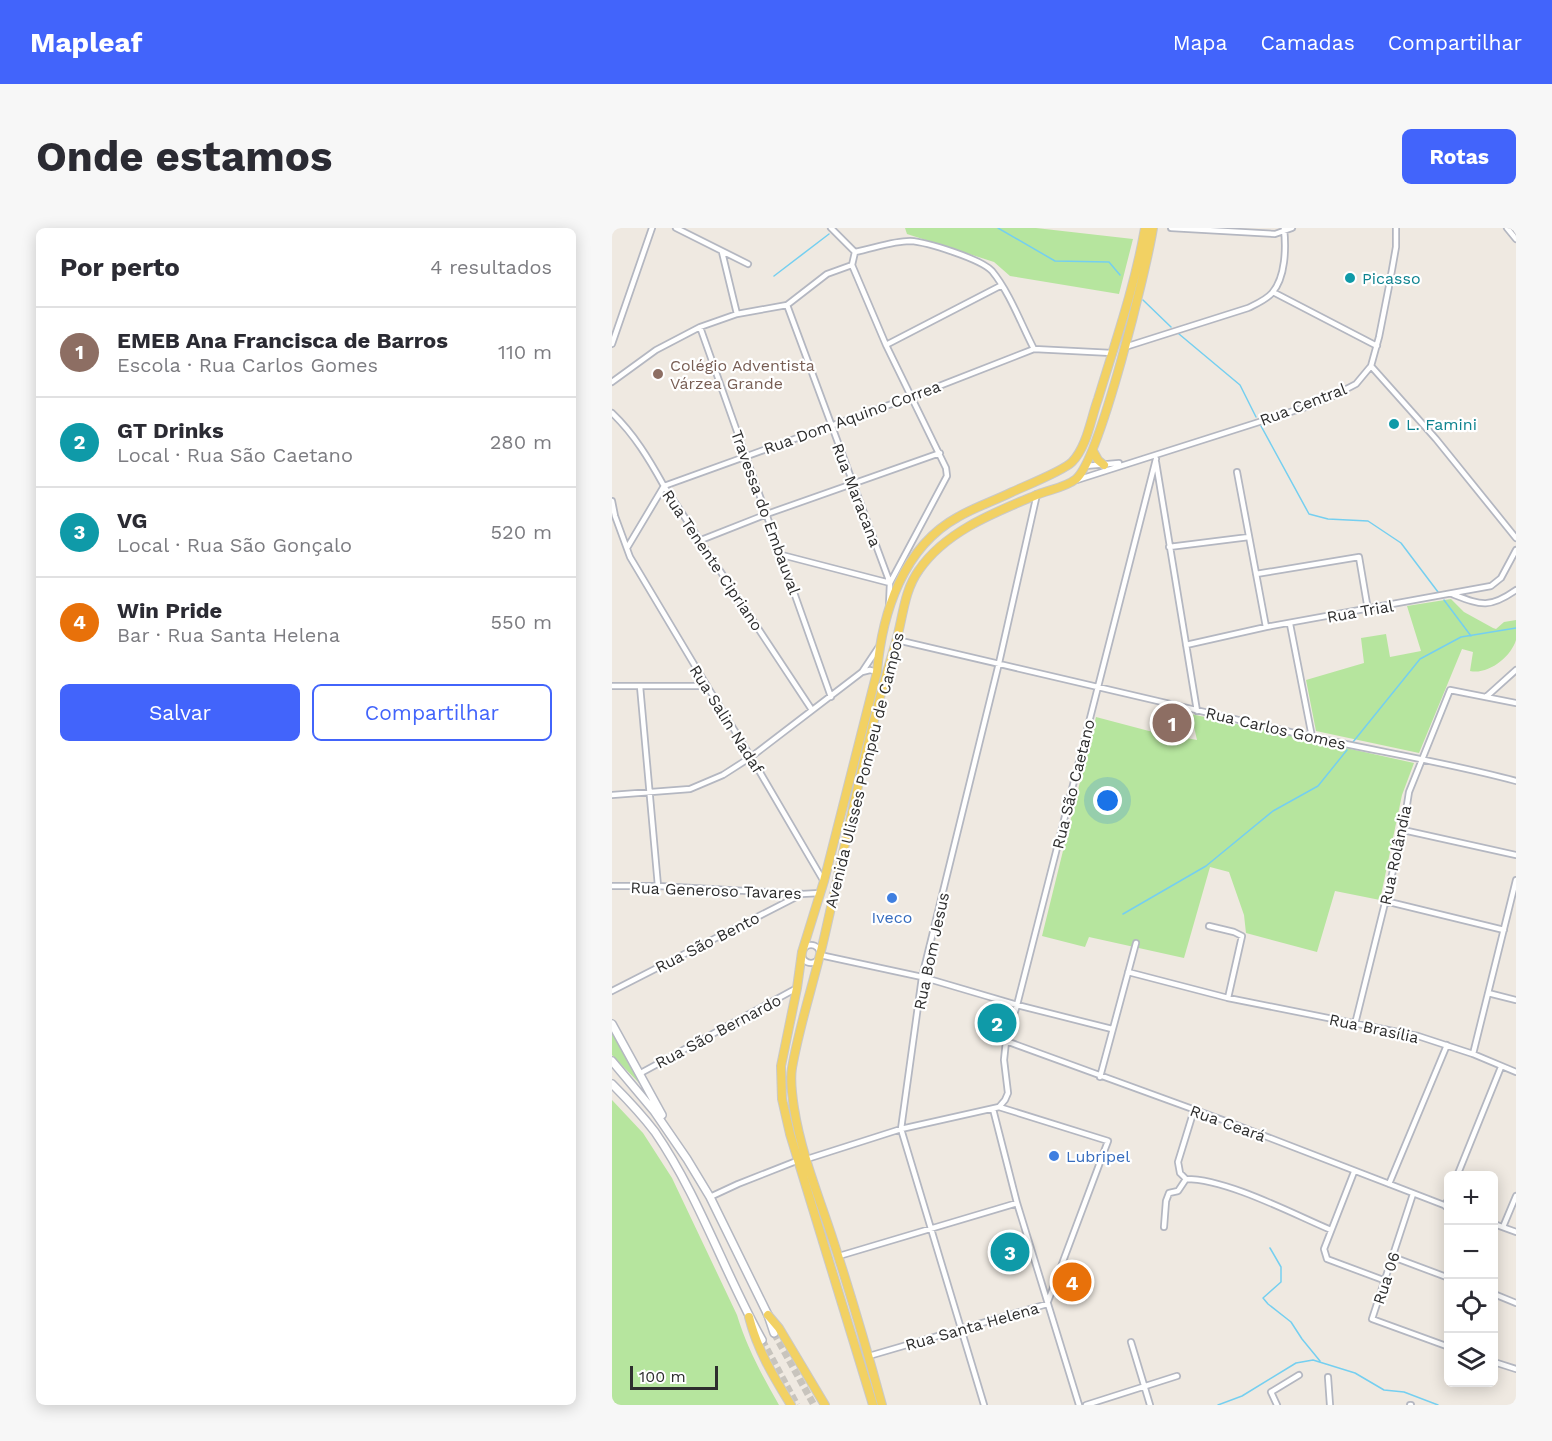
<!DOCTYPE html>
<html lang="pt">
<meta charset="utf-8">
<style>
body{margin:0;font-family:"Work Sans",sans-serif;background:#f7f7f7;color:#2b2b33}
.controls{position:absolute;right:18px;bottom:18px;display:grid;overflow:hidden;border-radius:9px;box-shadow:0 3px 15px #0003}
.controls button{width:54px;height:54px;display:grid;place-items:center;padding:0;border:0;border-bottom:2px solid #e1e1e2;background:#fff;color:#2b2b33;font:30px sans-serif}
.scale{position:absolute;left:18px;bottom:15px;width:88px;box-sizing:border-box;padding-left:6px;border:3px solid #2e2e2e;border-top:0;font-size:16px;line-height:21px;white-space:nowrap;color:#2e2e2e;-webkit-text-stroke:4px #fff;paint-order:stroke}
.you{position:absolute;left:496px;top:573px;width:21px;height:21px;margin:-15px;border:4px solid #fff;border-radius:50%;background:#1a73e8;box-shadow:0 0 0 9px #1a73e833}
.badge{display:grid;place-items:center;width:39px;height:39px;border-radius:50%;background:#4264fb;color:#fff;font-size:20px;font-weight:700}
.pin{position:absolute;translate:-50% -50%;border:3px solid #fff;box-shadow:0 2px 6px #0006}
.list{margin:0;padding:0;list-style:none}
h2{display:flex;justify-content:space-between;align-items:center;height:78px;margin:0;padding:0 24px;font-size:26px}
h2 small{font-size:20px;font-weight:400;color:#7c7c81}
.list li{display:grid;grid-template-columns:39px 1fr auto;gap:18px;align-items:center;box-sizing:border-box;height:90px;padding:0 24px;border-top:2px solid #e1e1e2}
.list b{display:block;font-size:22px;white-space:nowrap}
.list p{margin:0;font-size:20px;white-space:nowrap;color:#7c7c81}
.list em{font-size:20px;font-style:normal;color:#7c7c81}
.actions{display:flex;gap:12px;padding:18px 24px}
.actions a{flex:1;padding:14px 0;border:2px solid #4264fb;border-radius:9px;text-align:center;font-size:21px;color:#4264fb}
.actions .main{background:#4264fb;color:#fff}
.icon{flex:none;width:33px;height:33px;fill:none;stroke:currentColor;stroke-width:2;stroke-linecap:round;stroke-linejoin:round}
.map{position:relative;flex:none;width:904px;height:1177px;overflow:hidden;border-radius:9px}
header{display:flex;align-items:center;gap:36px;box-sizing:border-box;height:84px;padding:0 30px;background:#4264fb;color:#fff}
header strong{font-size:28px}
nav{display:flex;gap:33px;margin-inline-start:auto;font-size:21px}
.intro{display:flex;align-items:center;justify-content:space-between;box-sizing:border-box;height:144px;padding:0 36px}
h1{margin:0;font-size:42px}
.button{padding:15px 27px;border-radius:9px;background:#4264fb;color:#fff;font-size:21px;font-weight:700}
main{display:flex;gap:36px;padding:0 36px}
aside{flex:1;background:#fff;border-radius:9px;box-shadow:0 3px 15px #0003}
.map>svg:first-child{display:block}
.green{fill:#b6e59e}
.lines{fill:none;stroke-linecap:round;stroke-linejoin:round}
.stream{stroke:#75cff0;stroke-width:1.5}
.secondary-tunnel{stroke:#c8c4bd;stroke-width:7;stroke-dasharray:7 3.5;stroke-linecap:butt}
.minor-casing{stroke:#b4b7c1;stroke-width:8}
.secondary-casing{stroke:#b4b7c1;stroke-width:10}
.primary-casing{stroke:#c9c9c9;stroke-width:10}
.minor{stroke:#fff;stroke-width:4.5}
.secondary{stroke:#fff;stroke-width:7}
.primary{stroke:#f2d163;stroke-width:8}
.culture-dot{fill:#0f9aa8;stroke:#fff;stroke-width:2}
.education-dot{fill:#8d6e63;stroke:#fff;stroke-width:2}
.shop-dot{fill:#3f7fe0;stroke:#fff;stroke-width:2}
.labels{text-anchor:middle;stroke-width:4.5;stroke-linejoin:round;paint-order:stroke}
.culture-label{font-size:16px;fill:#0d838f;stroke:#fff;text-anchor:start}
.education-label{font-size:16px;fill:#785e54;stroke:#fff;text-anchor:start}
.street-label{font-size:16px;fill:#2e2e2e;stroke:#fff}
.shop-label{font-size:16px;fill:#366cbe;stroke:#fff}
</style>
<header>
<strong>Mapleaf</strong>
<nav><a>Mapa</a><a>Camadas</a><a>Compartilhar</a></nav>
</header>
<div class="intro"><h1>Onde estamos</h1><a class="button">Rotas</a></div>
<main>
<aside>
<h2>Por perto<small>4 resultados</small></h2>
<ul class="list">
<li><span class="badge" style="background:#8d6e63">1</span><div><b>EMEB Ana Francisca de Barros</b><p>Escola · Rua Carlos Gomes</p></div><em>110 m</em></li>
<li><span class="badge" style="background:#0f9aa8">2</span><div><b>GT Drinks</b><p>Local · Rua São Caetano</p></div><em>280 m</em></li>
<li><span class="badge" style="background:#0f9aa8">3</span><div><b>VG</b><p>Local · Rua São Gonçalo</p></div><em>520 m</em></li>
<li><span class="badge" style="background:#e8710a">4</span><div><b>Win Pride</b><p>Bar · Rua Santa Helena</p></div><em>550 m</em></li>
</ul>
<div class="actions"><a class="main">Salvar</a><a>Compartilhar</a></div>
</aside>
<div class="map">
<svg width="904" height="1177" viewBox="0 0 904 1177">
<rect width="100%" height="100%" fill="#efe9e1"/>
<path class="green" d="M293,0H424L521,11L507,66L398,48L382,34L295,6Z
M839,371L852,384L881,400L884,401L892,394L904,392C904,398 904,407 904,412C899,429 876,447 858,443L861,424L850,421L807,525L704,503L694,452L752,435L749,410L774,406L778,429L809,423L795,378Z
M579,486L802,535L790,567L768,672L723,663L705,724L634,705L632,687L617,644L598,639L572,730L477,709L473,719L430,708L484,489L537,503L585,512Z
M0,801L29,856V857L0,827Z
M0,872L31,905L60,950L125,1087C135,1120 150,1147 167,1177H0Z"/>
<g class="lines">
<path class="stream" d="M386,0L443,33L497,34L508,47
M162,48L217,6
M531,72L559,99
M567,106L628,157L644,189
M649,198L697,286L716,291L756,293L789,315L826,364
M832,372L859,408
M741,514L808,431L849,409L904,400
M511,686L594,638L661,583L706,558L735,522
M658,1020L669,1039V1054L651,1070L656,1076L679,1094L690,1111L708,1133
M606,1177L630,1168L684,1135L701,1132L743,1145L772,1162L792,1164L826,1177"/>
<path class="secondary-tunnel" d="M162,1105L202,1177
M150,1112L185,1177"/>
<g class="minor-casing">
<path id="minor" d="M64,0L136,36
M219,0L243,24
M559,0L663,6L680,0
M895,0L904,11
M110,24L125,86
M240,37L274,117L334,240L335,248L278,355L277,377
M240,37L243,24C260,21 280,13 298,13C315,14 369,31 380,43C398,65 409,96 422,121
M661,64L765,118
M175,77L278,355
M88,99L219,469
M0,116L40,0
M274,117L390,57
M513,119L636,80C644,76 654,72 660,65C674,49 674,19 672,0
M759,138L824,211L904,310
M0,154L44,122L88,99L125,86L175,77L215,46L240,37
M0,185C22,206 37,231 52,258L200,482
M544,234L585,483
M473,238L507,235
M625,244L654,399
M465,252L694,179L721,168L744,156L759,138L767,109L778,53L784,19V0
M0,273L3,288L18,329L95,458L139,529L211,652
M89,312L155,286L328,225
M557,319L637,309
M15,320L52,258L299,169L422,121L500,125
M170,327L278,355
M644,346L747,329L756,382
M840,366C869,377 877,381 904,362
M678,396L700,509
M285,412C420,443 555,476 691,507C762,523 834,534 904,553
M574,417L654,399L879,358L889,350L904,322
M250,444L258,442L265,444
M0,458H95
M28,458L46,658
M874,469L904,442
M0,567L78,561L111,547L139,529L250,444L266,420
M791,602L904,627
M0,658H46L190,666L208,665
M773,673L892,702
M597,698L622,704L630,708L616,770
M190 726a9 9 0 1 1 18 0a9 9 0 1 1-18 0Z
M208,727L310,749L405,777L500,801
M516,744L616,770L806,808L861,826L904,844
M0,763L190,666
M876,765L904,772
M743,796L791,602L797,564L838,462L904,475
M394,813L619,895L837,979
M861,826L904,652
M27,846L185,760
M488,849L524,715
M381,881L405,975L467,1177
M582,882L566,934L568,945L574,951C615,951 681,986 719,1002
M195,931L289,901L387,879L393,872L396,865L392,832L394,813L405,777L544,231
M742,944L712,1021L715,1031L774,1053
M845,948L889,839
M777,956L835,817
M801,966L760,1091L837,1119
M98,969L126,956L187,932
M833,978L837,969
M882,996L904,1004
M552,999L554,973L557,965L566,963L574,951
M891,999L904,968
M227,1028L405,975
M781,1029L837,1050
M882,1066L904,1075
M519,1114L538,1177
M257,1128L435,1076L496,913L387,879
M882,1134L904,1141
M716,1149L718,1177
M372,1177L289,901L310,749L387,435L425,266
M474,1177L565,1148
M665,1177L659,1164L687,1147
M798,1177H799"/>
</g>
<g class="secondary-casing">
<path id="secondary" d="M0,796L50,887
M0,833L42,883L75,931L98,969L156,1087L162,1105
M0,856C15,871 30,887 43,904C87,968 112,1044 150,1112"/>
</g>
<g class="primary-casing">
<path id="primary" d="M481,223L486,232L492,237
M156,1087L167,1100L213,1177
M137,1089C145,1121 161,1148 179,1177
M261,1177L178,906L170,871L169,838L185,760L190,724L212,653L265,444C270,385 291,319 346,289C363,279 382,273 400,264C413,258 451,243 460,234C475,219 479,190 486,171C503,115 523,58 533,0
M270,1177C255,1122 239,1067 221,1012C207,969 189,925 182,880C180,867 178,852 180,840C188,794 203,751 213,706C235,609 254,512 283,417C291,392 291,364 307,342C333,304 381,285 422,268C435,262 453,260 464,251C488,231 535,39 541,0"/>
</g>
<use href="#minor" class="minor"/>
<use href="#secondary" class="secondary"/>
<use href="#primary" class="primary"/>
</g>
<g class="culture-dot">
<circle cx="738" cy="50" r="6"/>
<circle cx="782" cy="196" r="6"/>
</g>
<circle class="education-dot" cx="46" cy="146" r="6"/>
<g class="shop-dot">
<circle cx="280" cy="670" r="6"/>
<circle cx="442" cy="928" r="6"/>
</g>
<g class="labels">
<g class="culture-label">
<text x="750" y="56">Picasso</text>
<text x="794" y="202">L. Famini</text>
</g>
<g class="education-label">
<text x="58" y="143">Colégio Adventista<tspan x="58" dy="18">Várzea Grande</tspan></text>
</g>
<g class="street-label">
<text transform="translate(691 176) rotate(-21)" y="6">Rua Central</text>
<text transform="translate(240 189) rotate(-20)" y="6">Rua Dom Aquino Correa</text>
<text transform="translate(245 267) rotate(69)" y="6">Rua Maracana</text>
<text transform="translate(154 284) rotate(70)" y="6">Travessa do Embauval</text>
<text transform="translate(101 332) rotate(56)" y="6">Rua Tenente Cipriano</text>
<text transform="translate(748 383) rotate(-10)" y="6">Rua Trial</text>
<text transform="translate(115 491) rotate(58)" y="6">Rua Salin Nadaf</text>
<text transform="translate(664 500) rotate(13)" y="6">Rua Carlos Gomes</text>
<text transform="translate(252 542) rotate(-76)" y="6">Avenida Ulisses Pompeu de Campos</text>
<text transform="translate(461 556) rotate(-76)" y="6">Rua São Caetano</text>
<text transform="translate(783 627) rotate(-78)" y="6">Rua Rolândia</text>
<text transform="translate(104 662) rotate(2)" y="6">Rua Generoso Tavares</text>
<text transform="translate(95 714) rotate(-27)" y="6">Rua São Bento</text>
<text transform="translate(319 723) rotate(-78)" y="6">Rua Bom Jesus</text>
<text transform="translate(762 800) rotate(12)" y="6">Rua Brasília</text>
<text transform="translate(106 803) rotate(-28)" y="6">Rua São Bernardo</text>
<text transform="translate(616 895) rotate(20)" y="6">Rua Ceará</text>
<text transform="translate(774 1050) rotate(-72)" y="6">Rua 06</text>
<text transform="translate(360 1098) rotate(-16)" y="6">Rua Santa Helena</text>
</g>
<g class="shop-label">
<text x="280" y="695">Iveco</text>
<text x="454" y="934" text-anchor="start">Lubripel</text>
</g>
</g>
</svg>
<div class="controls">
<button>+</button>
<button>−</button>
<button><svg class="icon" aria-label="locate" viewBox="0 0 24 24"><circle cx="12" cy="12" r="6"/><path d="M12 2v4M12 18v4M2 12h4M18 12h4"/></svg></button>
<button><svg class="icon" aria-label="layers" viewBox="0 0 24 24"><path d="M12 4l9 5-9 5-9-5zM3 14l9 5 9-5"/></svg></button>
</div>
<div class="scale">100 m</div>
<div class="you"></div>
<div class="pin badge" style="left:560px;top:495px;background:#8d6e63">1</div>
<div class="pin badge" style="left:385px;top:795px;background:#0f9aa8">2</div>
<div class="pin badge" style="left:398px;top:1024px;background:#0f9aa8">3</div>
<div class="pin badge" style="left:460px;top:1054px;background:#e8710a">4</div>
</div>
</main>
